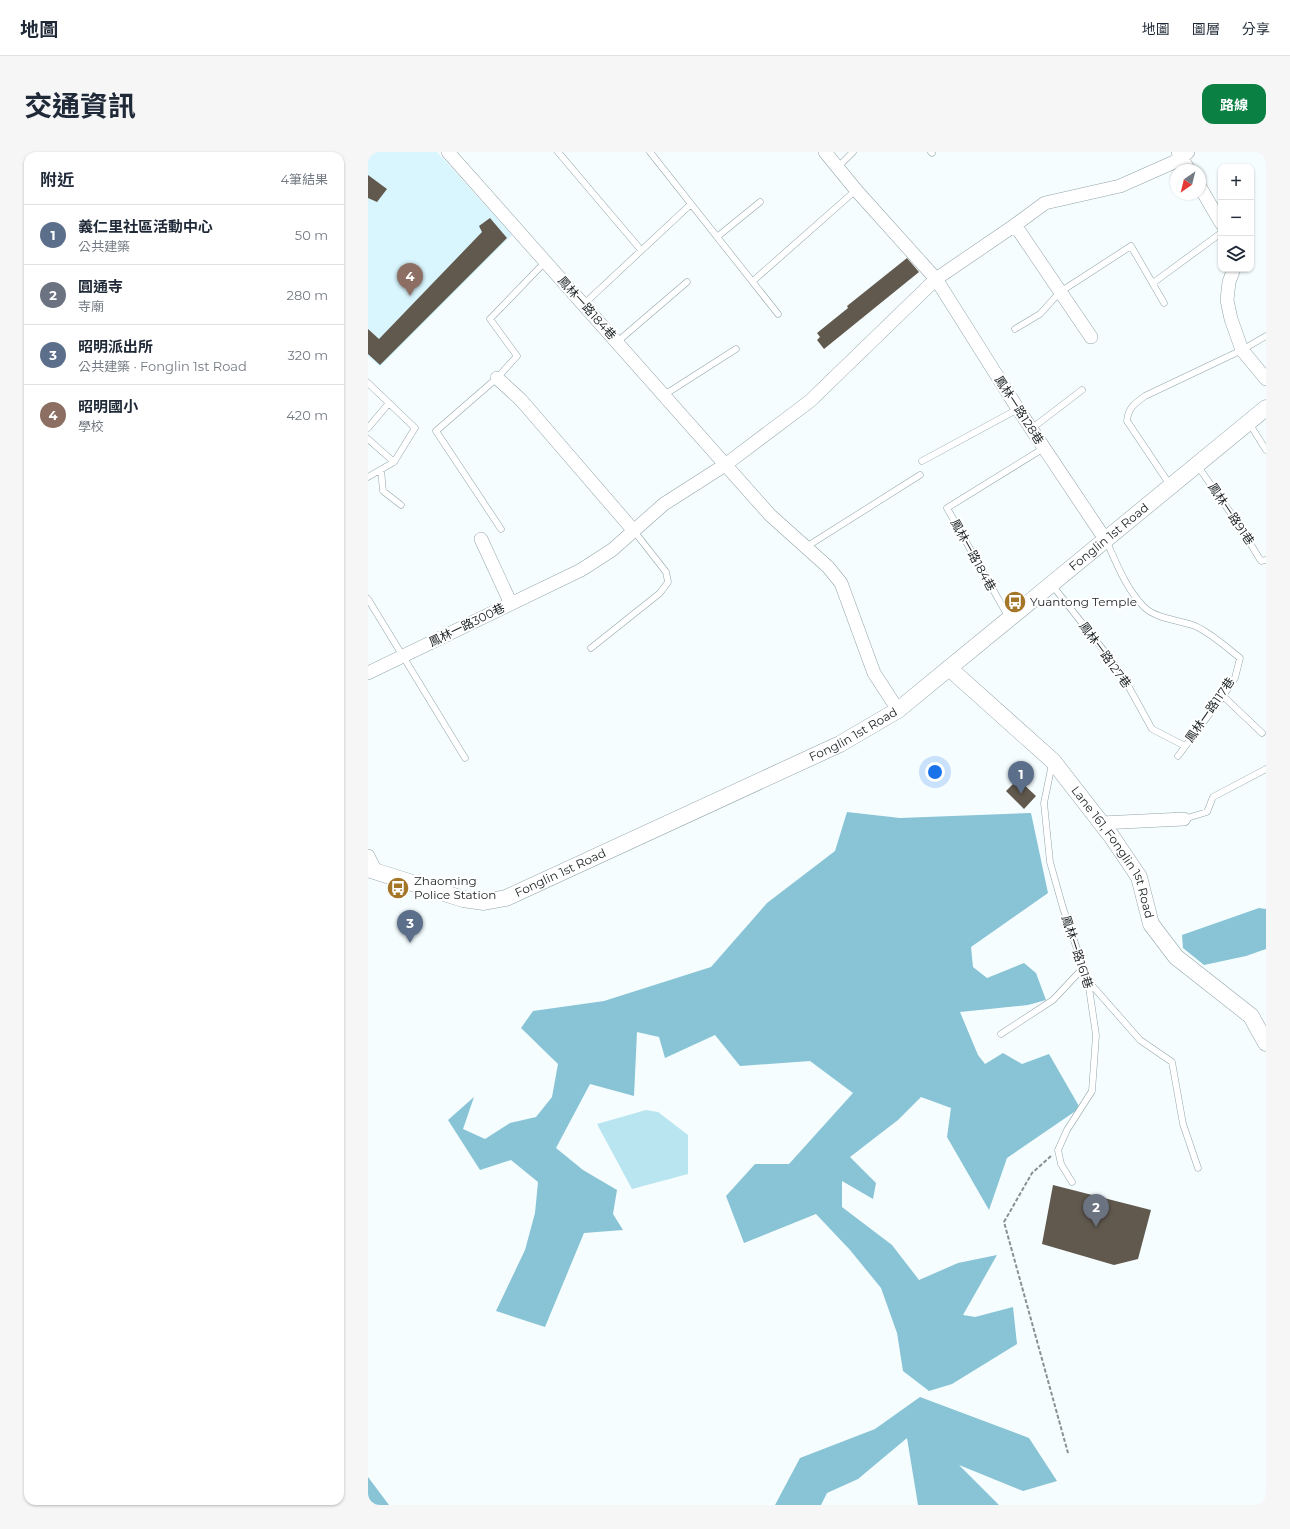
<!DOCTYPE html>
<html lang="zh-TW">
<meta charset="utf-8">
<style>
body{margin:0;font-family:Montserrat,"Noto Sans TC",sans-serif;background:#f6f6f7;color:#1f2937}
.controls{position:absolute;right:12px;top:12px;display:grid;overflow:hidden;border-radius:8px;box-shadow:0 1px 3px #0004}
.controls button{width:36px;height:36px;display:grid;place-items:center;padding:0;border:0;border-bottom:1px solid #e0e1e3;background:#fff;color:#1f2937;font:20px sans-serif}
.compass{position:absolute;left:802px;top:12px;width:36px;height:36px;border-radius:50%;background:#fff;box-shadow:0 1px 3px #0004;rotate:215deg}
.you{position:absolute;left:567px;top:620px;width:14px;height:14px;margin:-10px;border:3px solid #fff;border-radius:50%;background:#1a73e8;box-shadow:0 0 0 6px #1a73e833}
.badge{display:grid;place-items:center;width:26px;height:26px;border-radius:50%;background:#0b8043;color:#fff;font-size:13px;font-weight:700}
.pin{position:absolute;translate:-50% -33px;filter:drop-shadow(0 1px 2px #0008)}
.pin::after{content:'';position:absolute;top:21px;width:14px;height:12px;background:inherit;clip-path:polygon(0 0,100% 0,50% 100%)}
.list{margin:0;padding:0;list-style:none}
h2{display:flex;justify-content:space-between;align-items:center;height:52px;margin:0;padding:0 16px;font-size:17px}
h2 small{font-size:13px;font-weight:400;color:#747a83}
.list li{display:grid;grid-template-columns:26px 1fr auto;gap:12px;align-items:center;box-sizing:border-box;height:60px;padding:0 16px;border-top:1px solid #e0e1e3}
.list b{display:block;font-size:15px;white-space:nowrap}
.list p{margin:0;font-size:13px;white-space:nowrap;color:#747a83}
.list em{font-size:13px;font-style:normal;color:#747a83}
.icon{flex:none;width:22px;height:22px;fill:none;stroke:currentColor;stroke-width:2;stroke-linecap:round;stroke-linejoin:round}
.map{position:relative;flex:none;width:898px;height:1353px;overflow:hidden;border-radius:12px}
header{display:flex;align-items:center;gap:24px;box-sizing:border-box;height:56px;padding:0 20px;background:#fff;border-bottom:1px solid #e0e1e3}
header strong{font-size:19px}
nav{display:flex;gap:22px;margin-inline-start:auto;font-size:14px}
.intro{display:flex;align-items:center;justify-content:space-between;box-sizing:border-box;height:96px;padding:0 24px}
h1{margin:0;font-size:28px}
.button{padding:10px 18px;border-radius:12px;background:#0b8043;color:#fff;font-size:14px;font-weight:700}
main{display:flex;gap:24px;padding:0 24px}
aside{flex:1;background:#fff;border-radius:12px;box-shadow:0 1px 3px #0004}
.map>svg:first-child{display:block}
.built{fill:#d9f5fd}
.green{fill:#b9e5f1}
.forest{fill:#88c4d5}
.building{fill:#61594e}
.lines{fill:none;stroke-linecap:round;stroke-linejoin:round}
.service-casing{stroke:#93a4a9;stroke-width:7}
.minor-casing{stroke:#93a4a9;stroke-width:14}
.tertiary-casing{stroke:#93a4a9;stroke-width:17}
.path{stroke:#899092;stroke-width:2;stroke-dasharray:4 2;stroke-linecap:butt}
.service{stroke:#fff;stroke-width:6}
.minor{stroke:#fff;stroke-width:13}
.tertiary{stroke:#fff;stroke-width:16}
.labels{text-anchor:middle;stroke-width:4;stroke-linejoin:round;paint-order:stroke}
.street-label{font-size:12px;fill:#1c2224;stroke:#fff}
.poi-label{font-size:12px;fill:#1c2224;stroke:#fff;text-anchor:start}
</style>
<header>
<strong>地圖</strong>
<nav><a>地圖</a><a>圖層</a><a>分享</a></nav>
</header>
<div class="intro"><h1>交通資訊</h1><a class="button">路線</a></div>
<main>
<aside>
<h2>附近<small>4筆結果</small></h2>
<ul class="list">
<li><span class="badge" style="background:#5c6f8a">1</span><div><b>義仁里社區活動中心</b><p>公共建築</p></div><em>50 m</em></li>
<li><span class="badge" style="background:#6b7280">2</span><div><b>圓通寺</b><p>寺廟</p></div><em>280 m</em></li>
<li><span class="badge" style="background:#5c6f8a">3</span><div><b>昭明派出所</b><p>公共建築 · Fonglin 1st Road</p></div><em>320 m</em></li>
<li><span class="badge" style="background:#8d6e63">4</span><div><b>昭明國小</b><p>學校</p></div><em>420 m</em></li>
</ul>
</aside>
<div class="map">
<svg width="898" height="1353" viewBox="0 0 898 1353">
<rect width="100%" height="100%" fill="#f5fdff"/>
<path class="built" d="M0,0H69L144,83L12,215L0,204Z"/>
<path class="green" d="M278,958L290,960L320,983V1022L264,1037L229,972Z"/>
<path class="forest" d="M479,660L532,666L663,661L680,741L603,795L605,815L619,826L656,811L668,821L678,848L660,853L592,860L610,903L617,912L635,901L654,912L681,902L712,956L639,1006L621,1058L579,985L583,956L553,945L530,968L482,1005L508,1031L505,1047L474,1029V1055L524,1093L551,1128L590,1111L629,1103L595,1163L607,1165L645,1155L649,1192L584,1232L561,1239L535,1219L529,1181L513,1136L482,1098L448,1062L376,1091L358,1044L387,1012H421L485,941L442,909L372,914L347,883L297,906L291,885L269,880L266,944L222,932L188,996L215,1018L249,1038L245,1062L255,1078L216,1081L177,1175L128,1159L157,1098L167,1061L170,1030L143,1008L112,1018L80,968L106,945L95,977L117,987L142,971L168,965L184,945L190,912L153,876L165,859L236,849L343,815L399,751L467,699Z
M891,756L898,757V797L878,804L836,813L815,796L814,783Z
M552,1245L661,1286L689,1329L655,1339L591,1313L631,1353H550L539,1286L490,1327L459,1341L453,1353H407L432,1306L507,1277Z
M0,1325L21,1353H0Z"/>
<path class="building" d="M0,23L19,37L9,50L0,46Z
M122,66L139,86L12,213L0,202V177L11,187L114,80L111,74Z
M539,106L551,120L456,197L449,188L452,185L449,181L480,156L479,154Z
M650,627L668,644L656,657L638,639Z
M685,1033L783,1058L770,1107L746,1113L674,1092Z"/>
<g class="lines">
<g class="service-casing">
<path id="service" d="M190,0L273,98
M282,0L410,162
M563,0L564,1
M470,15L485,0
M349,85L392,50
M385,129L488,38
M785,131L853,81
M216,152L323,52
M647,177L672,162L692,140L763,94L796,151
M249,190L319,130
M0,231L47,276L26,310L0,325
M296,243L368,197
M881,271L898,298
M0,276L21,251
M663,277L714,238
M0,287L26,310
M554,309L650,257
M829,313L869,370L893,409L898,408
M13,318L15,339L33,353
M802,333L759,269C760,256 767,251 777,244L874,198L898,184
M133,377L68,279L129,226L149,204L122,167L178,109
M738,388C748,410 758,437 776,455C788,467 812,468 827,474C843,481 858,495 872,506L867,526L855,544L810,604
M438,395L552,323
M684,433L752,519L784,577L817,594
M0,447L97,606
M641,466L579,356L676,296
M223,496L292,441L300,430L298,420L266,379
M855,544L894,581
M684,612L676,651L682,710L695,756L720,829L728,883L724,939L699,978L690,998L693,1012L704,1030
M816,667L839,660L845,645L898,617
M721,830L772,888L804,910L815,972L830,1016
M633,882L685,848L716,815"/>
</g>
<g class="minor-casing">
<path id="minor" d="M80,0L402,363L460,415L473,431L506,521L530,558
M457,0L488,38L568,127L650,257L737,387
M810,0L821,18
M832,35L853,71
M647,73L723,185
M866,117L861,130L859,148L863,167L874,198L898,227
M129,226L153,248L266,379
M113,387L143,452
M0,521L213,418L244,398L296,352L357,313L442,249L568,127L647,73L677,51L752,34L813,7L820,0
M733,671L816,667
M0,704L8,720"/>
</g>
<g class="tertiary-casing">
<g id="tertiary">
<path id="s1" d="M581,516L685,609L744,685L771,725L783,772L808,805L883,864L898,891"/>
<path id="s2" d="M0,717L95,747L116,750L138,746L472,592L530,558L898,256"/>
</g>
</g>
<path class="path" d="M683,1004L664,1021L636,1070L700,1301"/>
<use href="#service" class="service"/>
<use href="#minor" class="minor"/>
<use href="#tertiary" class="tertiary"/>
</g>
<defs>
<g id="bus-disc" transform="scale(1.15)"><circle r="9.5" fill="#a37628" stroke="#fff"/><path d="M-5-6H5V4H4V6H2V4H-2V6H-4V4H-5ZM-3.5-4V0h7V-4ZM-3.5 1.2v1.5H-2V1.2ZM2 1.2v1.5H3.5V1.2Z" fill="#fff"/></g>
</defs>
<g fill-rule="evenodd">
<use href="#bus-disc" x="647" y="450"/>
<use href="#bus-disc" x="30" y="736"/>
</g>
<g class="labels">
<g class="street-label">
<text transform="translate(219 156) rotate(48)" y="4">鳳林一路184巷</text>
<text transform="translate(651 258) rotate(57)" y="4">鳳林一路128巷</text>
<text transform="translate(863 362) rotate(56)" y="4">鳳林一路91巷</text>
<text dy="4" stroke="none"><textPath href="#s2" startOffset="851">Fonglin 1st Road</textPath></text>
<text transform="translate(605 403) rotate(61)" y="4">鳳林一路184巷</text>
<text transform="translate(99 473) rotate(-26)" y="4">鳳林一路300巷</text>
<text transform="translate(737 503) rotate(54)" y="4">鳳林一路127巷</text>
<text transform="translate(842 558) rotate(-55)" y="4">鳳林一路117巷</text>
<text dy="4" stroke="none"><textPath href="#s2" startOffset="527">Fonglin 1st Road</textPath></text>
<text dy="4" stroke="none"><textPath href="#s1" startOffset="250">Lane 161, Fonglin 1st Road</textPath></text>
<text dy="4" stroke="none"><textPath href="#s2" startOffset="203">Fonglin 1st Road</textPath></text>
<text transform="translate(709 800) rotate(72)" y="4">鳳林一路161巷</text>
</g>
<g class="poi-label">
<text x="662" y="454">Yuantong Temple</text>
<text x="46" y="733">Zhaoming<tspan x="46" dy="14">Police Station</tspan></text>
</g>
</g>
</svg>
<div class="controls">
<button>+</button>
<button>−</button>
<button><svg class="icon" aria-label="layers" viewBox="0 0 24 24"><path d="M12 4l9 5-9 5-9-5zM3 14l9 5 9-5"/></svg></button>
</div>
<svg class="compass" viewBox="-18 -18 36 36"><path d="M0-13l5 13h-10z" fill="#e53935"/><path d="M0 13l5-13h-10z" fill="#747a83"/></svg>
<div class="you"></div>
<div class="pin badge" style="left:653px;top:642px;background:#5c6f8a">1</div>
<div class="pin badge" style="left:728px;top:1075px;background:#6b7280">2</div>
<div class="pin badge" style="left:42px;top:791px;background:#5c6f8a">3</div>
<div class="pin badge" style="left:42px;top:144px;background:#8d6e63">4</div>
</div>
</main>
